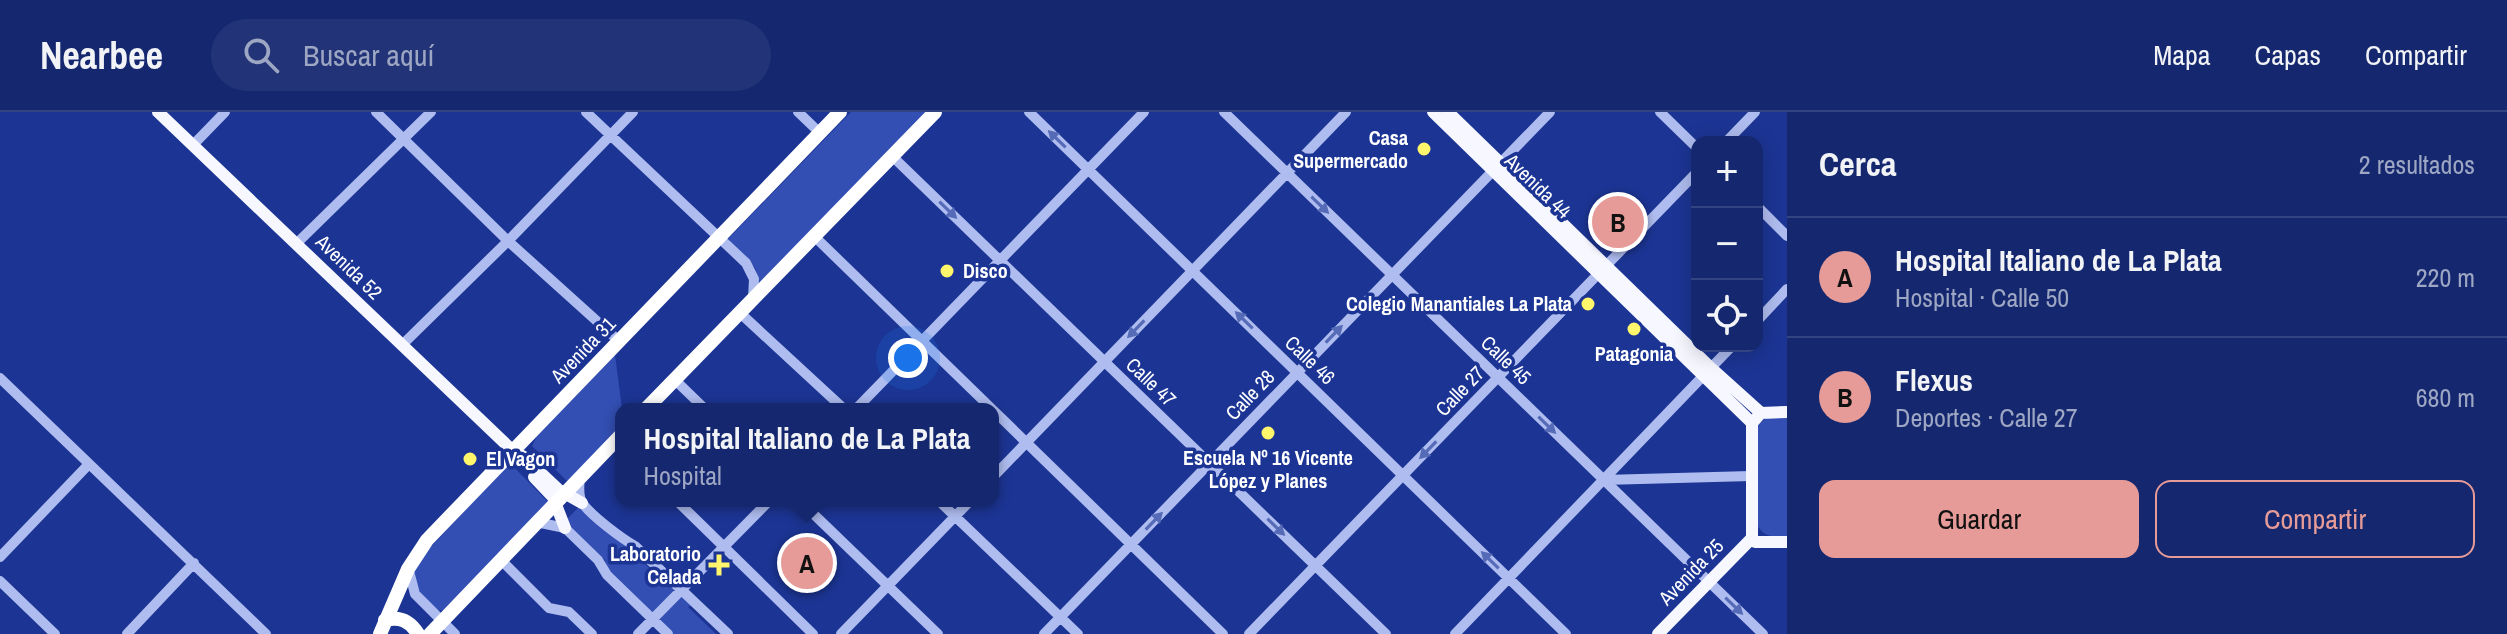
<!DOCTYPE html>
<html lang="es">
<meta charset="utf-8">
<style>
body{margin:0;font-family:"Archivo Narrow",sans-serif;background:#223477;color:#f1f3f6}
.controls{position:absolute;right:24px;top:24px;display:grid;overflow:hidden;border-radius:16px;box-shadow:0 4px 20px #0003}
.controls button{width:72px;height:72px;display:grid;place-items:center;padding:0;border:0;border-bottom:2px solid #344482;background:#15286f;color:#f1f3f6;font:40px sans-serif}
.you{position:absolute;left:908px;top:246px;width:28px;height:28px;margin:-20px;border:6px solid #fff;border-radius:50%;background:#1a73e8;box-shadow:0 0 0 12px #1a73e833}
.badge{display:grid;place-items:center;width:52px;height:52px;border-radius:50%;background:#e69b98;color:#111;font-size:26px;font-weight:700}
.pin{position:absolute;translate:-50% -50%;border:4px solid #fff;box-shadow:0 2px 8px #0006}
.popup{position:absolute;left:615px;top:291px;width:384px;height:104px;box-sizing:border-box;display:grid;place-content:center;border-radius:16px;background:#15286f;filter:drop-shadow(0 2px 6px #0005);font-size:26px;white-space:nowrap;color:#9da6c3}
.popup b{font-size:30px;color:#f1f3f6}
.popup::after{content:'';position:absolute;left:50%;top:100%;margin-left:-16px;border:16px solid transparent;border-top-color:#15286f}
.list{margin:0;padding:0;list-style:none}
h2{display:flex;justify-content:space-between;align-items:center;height:104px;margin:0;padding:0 32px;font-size:34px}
h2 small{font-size:26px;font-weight:400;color:#9da6c3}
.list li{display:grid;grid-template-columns:52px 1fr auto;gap:24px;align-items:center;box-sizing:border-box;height:120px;padding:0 32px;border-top:2px solid #344482}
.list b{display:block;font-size:30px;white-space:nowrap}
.list p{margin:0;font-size:26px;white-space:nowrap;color:#9da6c3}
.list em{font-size:26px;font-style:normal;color:#9da6c3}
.actions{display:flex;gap:16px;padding:24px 32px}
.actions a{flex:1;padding:18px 0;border:2px solid #e69b98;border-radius:16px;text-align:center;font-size:28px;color:#e69b98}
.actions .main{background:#e69b98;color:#111}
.icon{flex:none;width:44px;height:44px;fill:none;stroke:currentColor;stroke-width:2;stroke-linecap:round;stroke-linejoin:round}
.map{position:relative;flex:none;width:1787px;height:522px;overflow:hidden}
header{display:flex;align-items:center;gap:48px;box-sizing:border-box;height:112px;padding:0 40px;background:#15286f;border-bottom:2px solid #344482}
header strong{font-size:38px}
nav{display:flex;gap:44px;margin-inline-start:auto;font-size:28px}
.search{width:560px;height:72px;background:#223477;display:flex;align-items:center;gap:20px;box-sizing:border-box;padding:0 28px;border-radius:44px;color:#9da6c3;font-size:30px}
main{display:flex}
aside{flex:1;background:#15286f}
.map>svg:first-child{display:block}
.green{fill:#334fb3}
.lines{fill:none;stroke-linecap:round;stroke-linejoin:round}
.minor{stroke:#aebcef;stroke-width:10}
.major{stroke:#f6f7ff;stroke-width:12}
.highway{stroke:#fff;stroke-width:14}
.oneway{fill:#566bb8}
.poi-dot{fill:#fff66c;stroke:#1c3594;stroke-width:3}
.labels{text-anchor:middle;stroke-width:7;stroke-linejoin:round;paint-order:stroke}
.poi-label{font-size:20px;font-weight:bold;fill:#fff;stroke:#1c3594;text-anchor:end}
.street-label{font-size:20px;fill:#fff;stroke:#1c3594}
</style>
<header>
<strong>Nearbee</strong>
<div class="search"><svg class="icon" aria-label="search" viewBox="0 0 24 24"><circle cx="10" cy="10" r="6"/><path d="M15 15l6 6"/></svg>Buscar aquí</div>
<nav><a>Mapa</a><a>Capas</a><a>Compartir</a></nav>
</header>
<main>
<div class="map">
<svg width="1787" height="522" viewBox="0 0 1787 522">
<rect width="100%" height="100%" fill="#1c3594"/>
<path class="green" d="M851,0H929L761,175L755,156L728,127Z
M615,243L622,297L621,317L569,371L532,334L537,324Z
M1768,305H1787V425C1772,425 1763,425 1756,411L1757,313Z
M510,351L549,391L448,499L436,498L419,479L412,463L424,442Z
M580,394L634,436L640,447L666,473L671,472L675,477L652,503L608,460L605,448L566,411L568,406Z
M681,482L692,493L688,495L716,522H673L658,508Z"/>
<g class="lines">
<path class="minor" d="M376,0L508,129L619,229
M586,0L746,151L754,167L753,187
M798,0L820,21
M1029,0L1566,522
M1224,0L1763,522
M1660,0L1697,36
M1726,30L1755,0
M193,33L225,0
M892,44L1386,522
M1757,94L1787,124
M814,124L992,297
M296,132L431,0
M739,200L844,297
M1757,209L1787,177
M402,233L508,129L633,0
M0,266L266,522
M674,267L705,297
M856,297L1144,0
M993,298L1223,522
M993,365L1346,0
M580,366C579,374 578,385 583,392C593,405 621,426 635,434L728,522
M1603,368L1751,364
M677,389L813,522
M800,389L938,522
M939,389L1078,522
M536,410L565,416L598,448L607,463L668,522
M0,445L89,352
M500,447L549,496L569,500L592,522
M409,459L415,482L455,522
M0,469L55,522
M127,522L194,451
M638,522L769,389
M841,522L970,389
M1044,522L1550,0
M1249,522L1697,60
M1455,522L1732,234"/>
<path class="major" d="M158,0L513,339L524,345L559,378L582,391
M1433,0L1752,311
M1448,0L1711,256L1761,301
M1787,300L1761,301L1752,311V426L1755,430H1787
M534,365L553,385L565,416
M1658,522L1752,426"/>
<path class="highway" d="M646,297L935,0
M385,508C400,504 410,509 418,522
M380,522L408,457L427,428L840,0
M430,522L621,323"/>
</g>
<defs><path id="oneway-solid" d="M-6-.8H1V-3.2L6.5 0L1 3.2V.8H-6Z" transform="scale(2)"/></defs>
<g class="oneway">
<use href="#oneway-solid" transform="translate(1057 27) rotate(-136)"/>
<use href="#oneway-solid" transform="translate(1320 93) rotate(44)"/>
<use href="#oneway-solid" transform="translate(948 98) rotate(44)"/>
<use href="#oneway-solid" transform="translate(1244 208) rotate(-136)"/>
<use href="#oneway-solid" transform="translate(1136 217) rotate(134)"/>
<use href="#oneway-solid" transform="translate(1334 222) rotate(-46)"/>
<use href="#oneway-solid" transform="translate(1547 313) rotate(44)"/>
<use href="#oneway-solid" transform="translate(1428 338) rotate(134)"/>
<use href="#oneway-solid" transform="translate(1154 409) rotate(-46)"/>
<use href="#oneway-solid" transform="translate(1276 415) rotate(44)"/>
<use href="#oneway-solid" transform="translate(1490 448) rotate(-136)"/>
<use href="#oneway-solid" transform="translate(1734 494) rotate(44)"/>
</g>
<g class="poi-dot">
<circle cx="1424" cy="37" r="8"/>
<circle cx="947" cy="159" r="8"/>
<circle cx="1588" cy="192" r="8"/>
<circle cx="1634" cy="217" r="8"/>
<circle cx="1268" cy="321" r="8"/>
<circle cx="470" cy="347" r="8"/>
<path d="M715 441h8v8h8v8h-8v8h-8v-8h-8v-8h8z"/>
</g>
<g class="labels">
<g class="poi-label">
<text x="1408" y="33">Casa<tspan x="1408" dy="23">Supermercado</tspan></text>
<text x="963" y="166" text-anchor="start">Disco</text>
<text x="1572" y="199">Colegio Manantiales La Plata</text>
<text x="1634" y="249" text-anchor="middle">Patagonia</text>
<text x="1268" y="353" text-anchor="middle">Escuela Nº 16 Vicente<tspan x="1268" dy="23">López y Planes</tspan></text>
<text x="486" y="354" text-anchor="start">El Vagon</text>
<text x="701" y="449">Laboratorio<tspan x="701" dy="23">Celada</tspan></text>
</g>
<g class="street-label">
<text transform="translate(1538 74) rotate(44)" y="7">Avenida 44</text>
<text transform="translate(349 155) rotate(44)" y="7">Avenida 52</text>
<text transform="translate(583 238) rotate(-46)" y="7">Avenida 31</text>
<text transform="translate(1310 248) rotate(44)" y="7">Calle 46</text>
<text transform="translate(1506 248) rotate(44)" y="7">Calle 45</text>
<text transform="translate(1151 270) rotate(44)" y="7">Calle 47</text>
<text transform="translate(1460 279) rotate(-46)" y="7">Calle 27</text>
<text transform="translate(1250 283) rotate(-46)" y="7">Calle 28</text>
<text transform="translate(1691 460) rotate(-46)" y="7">Avenida 25</text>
</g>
</g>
</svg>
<div class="controls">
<button>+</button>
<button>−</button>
<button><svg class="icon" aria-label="locate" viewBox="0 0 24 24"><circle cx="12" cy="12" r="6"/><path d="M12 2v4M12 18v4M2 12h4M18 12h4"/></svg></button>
</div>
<div class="you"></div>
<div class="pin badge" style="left:807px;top:451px">A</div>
<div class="popup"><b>Hospital Italiano de La Plata</b>Hospital</div>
<div class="pin badge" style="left:1618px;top:110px">B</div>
</div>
<aside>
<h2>Cerca<small>2 resultados</small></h2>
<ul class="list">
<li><span class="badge">A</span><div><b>Hospital Italiano de La Plata</b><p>Hospital · Calle 50</p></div><em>220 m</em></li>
<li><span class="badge">B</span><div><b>Flexus</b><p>Deportes · Calle 27</p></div><em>680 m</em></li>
</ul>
<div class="actions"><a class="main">Guardar</a><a>Compartir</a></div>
</aside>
</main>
